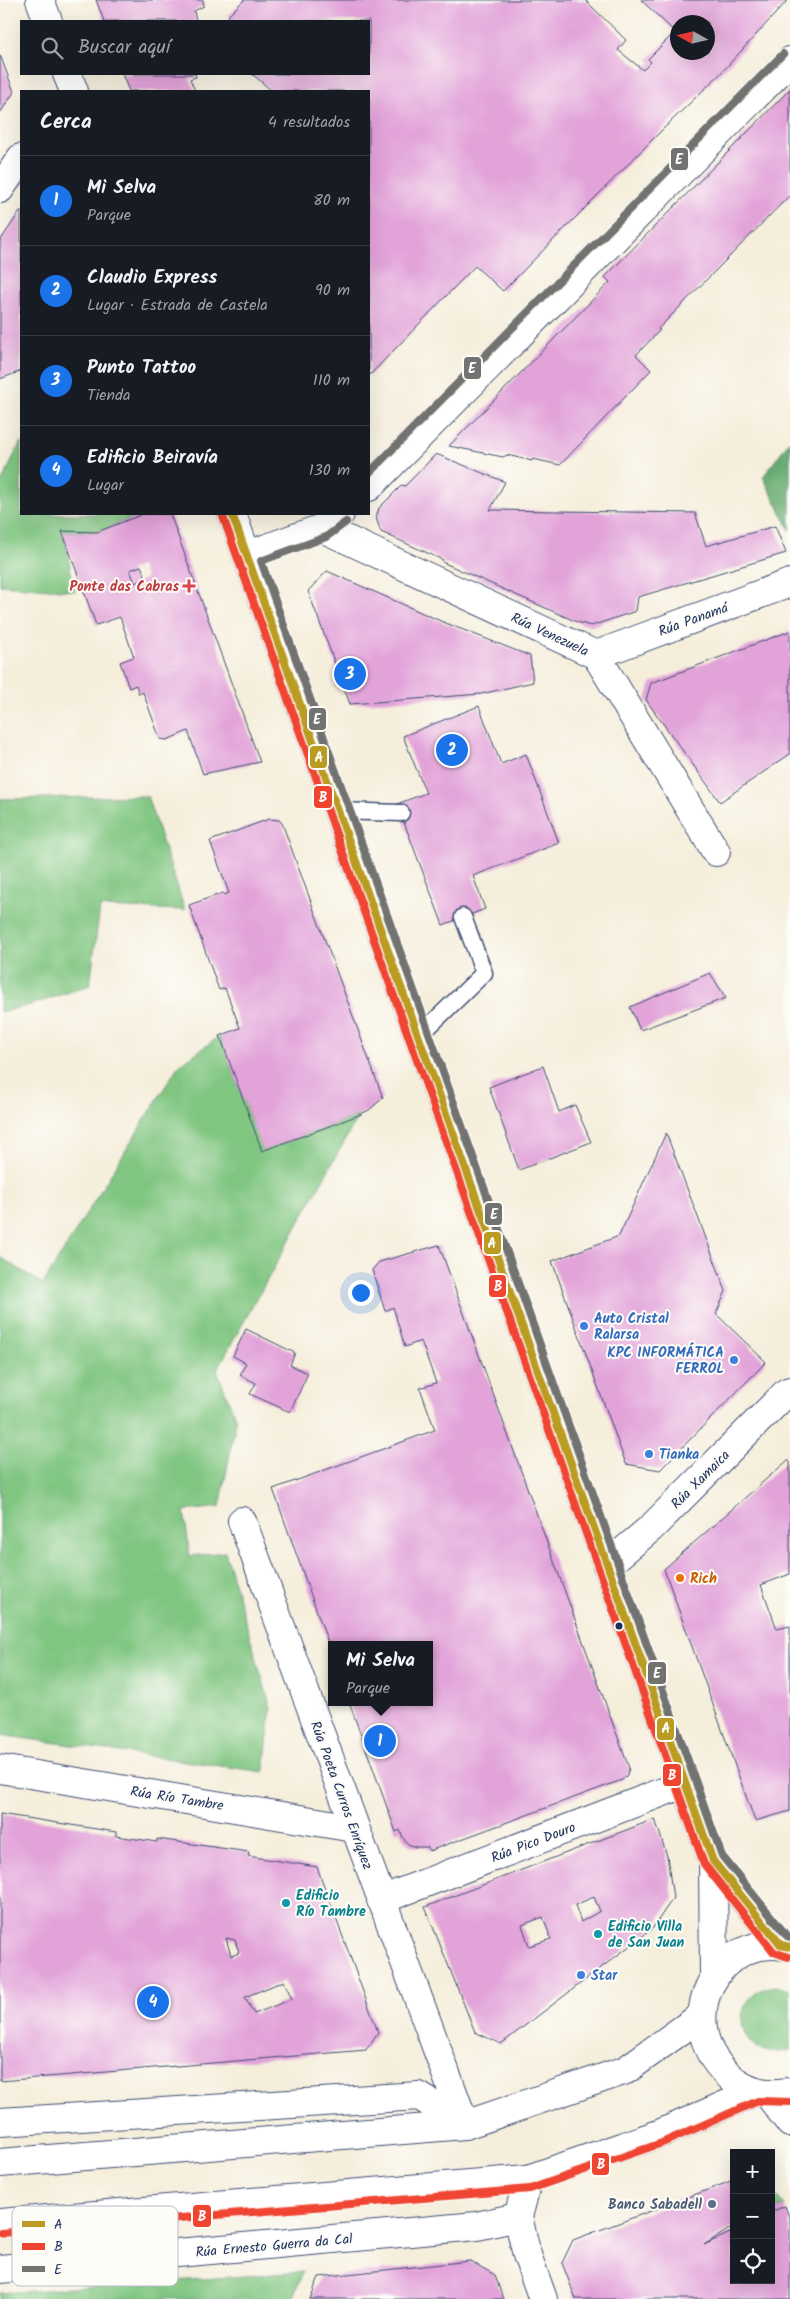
<!DOCTYPE html>
<html lang="es">
<meta charset="utf-8">
<style>
body{margin:0;font-family:Kalam,sans-serif;background:#20242c;color:#f1f3f6}
.controls{position:absolute;right:15px;bottom:15px;display:grid;overflow:hidden;border-radius:0px;box-shadow:0 5px 20px #0002}
.controls button{width:45px;height:45px;display:grid;place-items:center;padding:0;border:0;border-bottom:1px solid #363941;background:#171b24;color:#f1f3f6;font:25px sans-serif}
.compass{position:absolute;left:670px;top:15px;width:45px;height:45px;border-radius:50%;background:#171b24;box-shadow:0 5px 20px #0002;rotate:278deg}
.you{position:absolute;left:360px;top:1292px;width:18px;height:18px;margin:-12px;border:4px solid #fff;border-radius:50%;background:#1a73e8;box-shadow:0 0 0 8px #1a73e833}
.badge{display:grid;place-items:center;width:32px;height:32px;border-radius:50%;background:#1a73e8;color:#fff;font-size:16px;font-weight:700}
.pin{position:absolute;translate:-50% -50%;border:2px solid #fff;box-shadow:0 1px 5px #0006}
.popup{position:absolute;left:328px;top:1641px;width:105px;height:65px;box-sizing:border-box;display:grid;place-content:center;border-radius:0px;background:#171b24;filter:drop-shadow(0 1px 4px #0005);font-size:16px;white-space:nowrap;color:#9ea1a6}
.popup b{font-size:19px;color:#f1f3f6}
.popup::after{content:'';position:absolute;left:50%;top:100%;margin-left:-10px;border:10px solid transparent;border-top-color:#171b24}
.list{margin:0;padding:0;list-style:none}
h2{display:flex;justify-content:space-between;align-items:center;height:65px;margin:0;padding:0 20px;font-size:21px}
h2 small{font-size:16px;font-weight:400;color:#9ea1a6}
.list li{display:grid;grid-template-columns:32px 1fr auto;gap:15px;align-items:center;box-sizing:border-box;height:90px;padding:0 20px;border-top:1px solid #363941}
.list b{display:block;font-size:19px;white-space:nowrap}
.list p{margin:0;font-size:16px;white-space:nowrap;color:#9ea1a6}
.list em{font-size:16px;font-style:normal;color:#9ea1a6}
.icon{flex:none;width:28px;height:28px;fill:none;stroke:currentColor;stroke-width:2;stroke-linecap:round;stroke-linejoin:round}
.map{position:relative;flex:none;width:790px;height:2299px;overflow:hidden}
.search{position:absolute;background:#171b24;box-shadow:0 5px 20px #0002;left:20px;top:20px;width:350px;height:55px;display:flex;align-items:center;gap:12px;box-sizing:border-box;padding:0 18px;border-radius:0px;color:#9ea1a6;font-size:19px}
.panel{position:absolute;background:#171b24;box-shadow:0 5px 20px #0002;left:20px;top:90px;width:350px;height:425px;border-radius:0px}
.map>svg:first-child{display:block}
.green{fill:#80c681;stroke:#4e7a70}
.forest{fill:#68ab6f;stroke:#426d66}
.building{fill:#e2a3d9;fill-rule:evenodd}
.lines{fill:none;stroke-linecap:round;stroke-linejoin:round}
.service-casing{stroke:#3c4c71;stroke-width:19}
.minor-casing{stroke:#3c4c71;stroke-width:30}
.tertiary-casing{stroke:#3c4c71;stroke-width:30}
.secondary-casing{stroke:#3c4c71;stroke-width:30}
.primary-casing{stroke:#3c4c71;stroke-width:30}
.trunk-casing{stroke:#3c4c71;stroke-width:30}
.service{stroke:#fff;stroke-width:16}
.minor{stroke:#fff;stroke-width:28}
.tertiary{stroke:#fff;stroke-width:28}
.secondary{stroke:#fff;stroke-width:28}
.primary{stroke:#fff;stroke-width:28}
.trunk{stroke:#fff;stroke-width:28}
.bus-1-casing{stroke:#fdfcf7;stroke-width:11}
.bus-2-casing{stroke:#fdfcf7;stroke-width:11}
.bus-3-casing{stroke:#fdfcf7;stroke-width:11}
.bus-1{stroke:#ba9c23;stroke-width:8}
.bus-2{stroke:#ef4430;stroke-width:8}
.bus-3{stroke:#727271;stroke-width:8}
.health-dot{fill:#e0444e;stroke:#fdfcf7;stroke-width:2}
.shop-dot{fill:#3f7fe0;stroke:#fdfcf7;stroke-width:2}
.food-dot{fill:#e8710a;stroke:#fdfcf7;stroke-width:2}
.bus-dot{fill:#1b2f5e;stroke:#fdfcf7;stroke-width:2}
.culture-dot{fill:#0f9aa8;stroke:#fdfcf7;stroke-width:2}
.service-dot{fill:#5c6f8a;stroke:#fdfcf7;stroke-width:2}
.labels{text-anchor:middle;stroke-width:4;stroke-linejoin:round;paint-order:stroke}
.health-label{font-size:14px;font-weight:bold;fill:#be3a42;stroke:#fdfcf7;text-anchor:end}
.street-label{font-size:14px;fill:#1b2f5e;stroke:#fdfcf7}
.shop-label{font-size:14px;font-weight:bold;fill:#366cbe;stroke:#fdfcf7;text-anchor:start}
.food-label{font-size:14px;font-weight:bold;fill:#c56008;stroke:#fdfcf7;text-anchor:start}
.culture-label{font-size:14px;font-weight:bold;fill:#0d838f;stroke:#fdfcf7;text-anchor:start}
.service-label{font-size:14px;font-weight:bold;fill:#4e5e75;stroke:#fdfcf7;text-anchor:end}
.key{fill:#fdfcf7;stroke:#b9bec9;stroke-width:1}
.key-label{font-size:14px;fill:#1b2f5e}
.line-badge{stroke:#fdfcf7;stroke-width:2}
.badge-label{font-size:14px;text-anchor:middle;font-weight:bold;fill:#fff}
</style>
<div class="map">
<svg width="790" height="2299" viewBox="0 0 790 2299">
<rect width="100%" height="100%" fill="#fdfcf7"/>
<filter id="ink" filterUnits="userSpaceOnUse"><feTurbulence type="fractalNoise" baseFrequency=".02" numOctaves="2"/><feDisplacementMap in="SourceGraphic" scale="10" xChannelSelector="R" yChannelSelector="G"/><feConvolveMatrix kernelMatrix="1 2 1 2 8 2 1 2 1" color-interpolation-filters="sRGB"/></filter>
<filter id="wash" filterUnits="userSpaceOnUse"><feTurbulence type="fractalNoise" baseFrequency=".0096" numOctaves="4" result="noise"/><feDisplacementMap in="SourceGraphic" scale="20" xChannelSelector="R" yChannelSelector="G"/><feGaussianBlur stdDeviation="1.12" result="paint"/><feColorMatrix in="noise" values="0 0 0 0 0 0 0 0 0 0 0 0 0 0 0 0 0 1.4 0 .05"/><feComposite in="paint" operator="in"/></filter>
<g filter="url(#wash)">
<rect width="100%" height="100%" fill="#f5eedb"/>
<path class="green" d="M21,441V514H143L97,532L63,531L75,591L0,585V486Z
M147,796L185,910L100,907L90,985L31,1005L0,1012V799Z
M220,1036L262,1150L359,1115L217,1370L236,1420L220,1507L184,1511L190,1556L225,1552L271,1708L264,1772L0,1735V1257L43,1284L178,1066Z
M774,1986L790,1990V2050C738,2066 722,1995 774,1986Z
M777,2198L785,2206L771,2212V2202Z
M303,2272L292,2299H0V2293Z"/>
<path class="forest" d="M790,440V530L763,477Z"/>
<g id="blocks">
<path class="building" d="M96,0H203L204,6L194,11L196,21H104Z
M244,0H585L626,40L618,50L643,70L651,62L648,59L675,32L641,0H788L720,74L662,130L503,291L475,266L369,376V91H272L252,74H369V21H234L228,16ZM678,22H708V52H678Z
M0,55L14,92L0,113Z
M122,74H195L196,77L190,79L195,91H129Z
M790,89V195L658,329L660,330L636,355L651,370L560,465L533,459L532,461L507,455L503,457L449,446L610,282L605,277Z
M21,210V371L0,379V241Z
M436,454L505,482L490,510L695,513L706,546L775,526L786,553L638,597L636,611L591,626L577,622L442,562L443,560L381,532L376,518L379,508L402,485L405,486Z
M143,514H170L260,762L203,774L188,731L167,740L160,739L143,692L139,694L136,685L129,688L120,662L134,657L120,617L96,625L62,531L97,532ZM141,566L146,578L135,583L130,570Z
M327,571L443,622L530,656L533,682L481,694L350,704L308,591Z
M790,631V754L720,802L646,700L651,683Z
M479,706L501,764L526,754L559,843L473,876L485,909L443,925L397,804L426,793L403,736Z
M269,819L279,820L282,823L383,1098L369,1110L359,1115L262,1151L220,1036L240,1028L225,988L219,990L189,905L223,893L224,895L229,893L210,841Z
M710,973L726,998L640,1030L630,1007Z
M543,1066L559,1112L575,1105L591,1142L519,1170L489,1087Z
M666,1133L726,1291L716,1314L766,1362L660,1470L626,1464L552,1261L619,1236Z
M439,1245L629,1768L627,1775L622,1780L429,1851L428,1847H415L408,1844L403,1838L400,1830L396,1832L349,1702H429V1645H331V1651L273,1489L435,1430L420,1388L436,1383L421,1341L405,1347L393,1307L385,1311L372,1270L379,1262Z
M246,1329L295,1353L290,1365L308,1373L290,1412L250,1394L256,1383L240,1375L246,1363L233,1356Z
M788,1460L790,1462V1574L761,1585L777,1629L790,1626V1811L755,1821L664,1569Z
M0,1814L116,1832V1836L157,1842V1839L249,1852L248,1856L317,1867L378,2032L366,2050L0,2081ZM226,1938L235,1940L239,1953L231,1956ZM284,1981L292,1999L254,2014L245,1997Z
M655,1819L667,1856L673,1898L652,1929L501,2044L475,2032L425,1907ZM594,1897L600,1911L581,1922L575,1905ZM543,1917L551,1939L529,1946L522,1925Z
M734,2180V2226L704,2245L734,2231V2280H771V2212L785,2206L790,2219V2299H576L562,2263L573,2240Z
M470,2261L495,2275L503,2299H310L319,2277Z"/>
</g>
</g>
<g filter="url(#ink)">
<use href="#blocks" fill-opacity="0" stroke="#3c4c71" stroke-width="1"/>
<g class="lines">
<g class="service-casing">
<path id="service" d="M338,811L401,813
M418,1037L484,973L463,917"/>
</g>
<g class="minor-casing">
<path id="minor" d="M0,189L21,158
M322,528L596,655L716,852
M596,655L790,583
M242,1521L465,2125
M607,1565L651,1528L787,1392L790,1391
M0,1769L354,1828
M381,1900L684,1784
M0,2122L419,2096L465,2125
M528,2179L518,2217L527,2255L543,2299
M0,2269L477,2226L518,2217"/>
</g>
<g class="tertiary-casing">
<path id="tertiary" d="M369,487L790,61
M248,555L322,528L340,514"/>
</g>
<g class="secondary-casing">
<path id="secondary" d="M767,2093L790,2123"/>
</g>
<g class="primary-casing">
<path id="primary" d="M40,0L48,21
M67,74L74,91
M232,514L713,1861L781,1945
M713,1861L714,1978"/>
</g>
<g class="trunk-casing">
<path id="trunk" d="M790,1947C716,1930 672,2023 727,2074C737,2084 753,2092 767,2093C775,2094 783,2092 790,2092
M0,2163L465,2125L626,2070L701,2016
M0,2223L528,2179L659,2134L757,2091"/>
</g>
<use href="#service" class="service"/>
<use href="#minor" class="minor"/>
<use href="#tertiary" class="tertiary"/>
<use href="#secondary" class="secondary"/>
<use href="#primary" class="primary"/>
<use href="#trunk" class="trunk"/>
<g class="bus-1-casing">
<path id="bus-1" d="M232,514L713,1861L781,1945L790,1947"/>
</g>
<g class="bus-2-casing">
<path id="bus-2" d="M223,517L704,1864L774,1952L788,1957
M1,2233L530,2189L662,2143L758,2101L790,2102"/>
</g>
<g class="bus-3-casing">
<path id="bus-3" d="M369,473L783,54
M346,522L326,537L261,561L722,1856L787,1936L790,1937"/>
</g>
<use href="#bus-1" class="bus-1"/>
<use href="#bus-2" class="bus-2"/>
<use href="#bus-3" class="bus-3"/>
</g>
</g>
<path class="health-dot" d="M186.5 578.5h5v5h5v5h-5v5h-5v-5h-5v-5h5z"/>
<g class="shop-dot">
<circle cx="584" cy="1326" r="5"/>
<circle cx="734" cy="1360" r="5"/>
<circle cx="649" cy="1454" r="5"/>
<circle cx="581" cy="1975" r="5"/>
</g>
<circle class="food-dot" cx="680" cy="1578" r="5"/>
<circle class="bus-dot" cx="619" cy="1626" r="4.5"/>
<g class="culture-dot">
<circle cx="286" cy="1903" r="5"/>
<circle cx="598" cy="1934" r="5"/>
</g>
<circle class="service-dot" cx="712" cy="2204" r="5"/>
<g class="labels">
<g class="health-label">
<text x="179" y="591">Ponte das Cabras</text>
</g>
<g class="street-label">
<text transform="translate(693 619) rotate(-20)" y="5">Rúa Panamá</text>
<text transform="translate(550 634) rotate(25)" y="5">Rúa Venezuela</text>
<text transform="translate(700 1479) rotate(-45)" y="5">Rúa Xamaica</text>
<text transform="translate(342 1795) rotate(70)" y="5">Rúa Poeta Curros Enríquez</text>
<text transform="translate(177 1798) rotate(9)" y="5">Rúa Río Tambre</text>
<text transform="translate(533 1842) rotate(-21)" y="5">Rúa Pico Douro</text>
<text transform="translate(274 2245) rotate(-5)" y="5">Rúa Ernesto Guerra da Cal</text>
</g>
<g class="shop-label">
<text x="594" y="1323">Auto Cristal<tspan x="594" dy="16">Ralarsa</tspan></text>
<text x="724" y="1357" text-anchor="end">KPC INFORMÁTICA<tspan x="724" dy="16">FERROL</tspan></text>
<text x="659" y="1459">Tianka</text>
<text x="591" y="1980">Star</text>
</g>
<g class="food-label">
<text x="690" y="1583">Rich</text>
</g>
<g class="culture-label">
<text x="296" y="1900">Edificio<tspan x="296" dy="16">Río Tambre</tspan></text>
<text x="608" y="1931">Edificio Villa<tspan x="608" dy="16">de San Juan</tspan></text>
</g>
<g class="service-label">
<text x="702" y="2209">Banco Sabadell</text>
</g>
</g>
<rect x="12" y="2206" width="166" height="80" rx="8" class="key"/>
<rect x="22" y="2221" width="23" height="6" fill="#ba9c23"/>
<rect x="22" y="2243" width="23" height="7" fill="#ef4430"/>
<rect x="22" y="2266" width="23" height="6" fill="#727271"/>
<g class="key-label">
<text x="54" y="2229">A</text>
<text x="54" y="2251">B</text>
<text x="54" y="2274">E</text>
</g>
<g class="line-badge">
<rect x="670" y="147" width="19" height="24" rx="5" fill="#727271"/>
<rect x="463" y="356" width="19" height="24" rx="5" fill="#727271"/>
<rect x="308" y="707" width="19" height="24" rx="5" fill="#727271"/>
<rect x="309" y="745" width="19" height="24" rx="5" fill="#ba9c23"/>
<rect x="313" y="785" width="20" height="24" rx="5" fill="#ef4430"/>
<rect x="484" y="1202" width="19" height="24" rx="5" fill="#727271"/>
<rect x="483" y="1231" width="19" height="24" rx="5" fill="#ba9c23"/>
<rect x="488" y="1274" width="19" height="24" rx="5" fill="#ef4430"/>
<rect x="647" y="1661" width="20" height="24" rx="5" fill="#727271"/>
<rect x="656" y="1717" width="19" height="24" rx="5" fill="#ba9c23"/>
<rect x="662" y="1763" width="20" height="24" rx="5" fill="#ef4430"/>
<rect x="591" y="2152" width="19" height="24" rx="5" fill="#ef4430"/>
<rect x="192" y="2204" width="20" height="24" rx="5" fill="#ef4430"/>
</g>
<g class="badge-label">
<text x="679" y="164">E</text>
<text x="472" y="373">E</text>
<text x="317" y="724">E</text>
<text x="319" y="762">A</text>
<text x="323" y="802">B</text>
<text x="494" y="1219">E</text>
<text x="492" y="1248">A</text>
<text x="498" y="1291">B</text>
<text x="657" y="1678">E</text>
<text x="666" y="1733">A</text>
<text x="672" y="1780">B</text>
<text x="601" y="2169">B</text>
<text x="202" y="2221">B</text>
</g>
</svg>
<div class="controls">
<button>+</button>
<button>−</button>
<button><svg class="icon" aria-label="locate" viewBox="0 0 24 24"><circle cx="12" cy="12" r="6"/><path d="M12 2v4M12 18v4M2 12h4M18 12h4"/></svg></button>
</div>
<svg class="compass" viewBox="-18 -18 36 36"><path d="M0-13l5 13h-10z" fill="#e53935"/><path d="M0 13l5-13h-10z" fill="#9ea1a6"/></svg>
<div class="you"></div>
<div class="pin badge" style="left:380px;top:1741px">1</div>
<div class="popup"><b>Mi Selva</b>Parque</div>
<div class="pin badge" style="left:452px;top:750px">2</div>
<div class="pin badge" style="left:350px;top:674px">3</div>
<div class="pin badge" style="left:153px;top:2002px">4</div>
<div class="search"><svg class="icon" aria-label="search" viewBox="0 0 24 24"><circle cx="10" cy="10" r="6"/><path d="M15 15l6 6"/></svg>Buscar aquí</div>
<section class="panel">
<h2>Cerca<small>4 resultados</small></h2>
<ul class="list">
<li><span class="badge">1</span><div><b>Mi Selva</b><p>Parque</p></div><em>80 m</em></li>
<li><span class="badge">2</span><div><b>Claudio Express</b><p>Lugar · Estrada de Castela</p></div><em>90 m</em></li>
<li><span class="badge">3</span><div><b>Punto Tattoo</b><p>Tienda</p></div><em>110 m</em></li>
<li><span class="badge">4</span><div><b>Edificio Beiravía</b><p>Lugar</p></div><em>130 m</em></li>
</ul>
</section>
</div>
